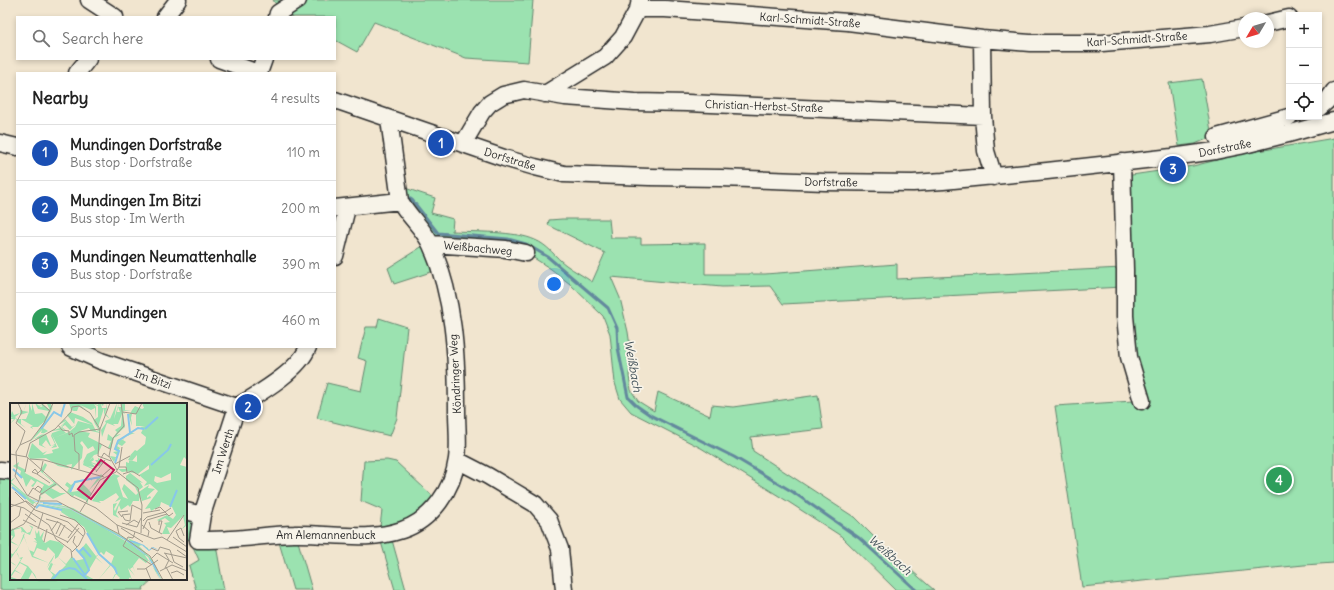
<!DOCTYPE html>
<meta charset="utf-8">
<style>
body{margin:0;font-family:Delius,sans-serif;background:#f2f2f2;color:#222}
.controls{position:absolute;right:12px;top:12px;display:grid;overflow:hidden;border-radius:0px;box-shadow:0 2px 6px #0003}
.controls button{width:36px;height:36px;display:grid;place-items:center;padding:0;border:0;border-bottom:1px solid #e0e0e0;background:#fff;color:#222;font:20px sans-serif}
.compass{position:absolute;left:1238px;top:12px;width:36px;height:36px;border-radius:50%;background:#fff;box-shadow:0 2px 6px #0003;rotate:232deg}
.you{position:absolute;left:554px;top:284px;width:14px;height:14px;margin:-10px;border:3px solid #fff;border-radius:50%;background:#1a73e8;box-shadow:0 0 0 6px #1a73e833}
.badge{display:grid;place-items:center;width:26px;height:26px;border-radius:50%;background:#d93025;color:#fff;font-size:13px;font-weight:700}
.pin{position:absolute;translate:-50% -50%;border:2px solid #fff;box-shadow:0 1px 4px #0006}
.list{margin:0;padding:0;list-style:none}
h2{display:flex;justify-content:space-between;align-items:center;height:52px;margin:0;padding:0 16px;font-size:17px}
h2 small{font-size:13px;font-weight:400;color:#767676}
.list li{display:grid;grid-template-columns:26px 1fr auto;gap:12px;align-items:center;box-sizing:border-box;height:56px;padding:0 16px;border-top:1px solid #e0e0e0}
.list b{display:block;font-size:15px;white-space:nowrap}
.list p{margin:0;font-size:13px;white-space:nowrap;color:#767676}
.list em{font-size:13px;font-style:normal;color:#767676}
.icon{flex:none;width:22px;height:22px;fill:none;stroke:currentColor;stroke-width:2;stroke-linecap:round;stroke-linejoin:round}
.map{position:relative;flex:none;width:1334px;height:590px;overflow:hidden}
.search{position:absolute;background:#fff;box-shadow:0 2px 6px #0003;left:16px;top:16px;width:320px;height:44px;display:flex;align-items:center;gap:10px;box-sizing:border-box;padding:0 14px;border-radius:0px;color:#767676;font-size:15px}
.panel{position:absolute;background:#fff;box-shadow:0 2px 6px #0003;left:16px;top:72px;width:320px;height:276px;border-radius:0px}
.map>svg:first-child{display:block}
.green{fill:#9be2b0;stroke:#63866e}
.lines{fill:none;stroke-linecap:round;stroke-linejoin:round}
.stream{stroke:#63899d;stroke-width:3}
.minor-casing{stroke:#2b2b2b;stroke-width:19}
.minor{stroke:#f7f3e8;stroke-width:16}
.labels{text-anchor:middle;stroke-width:3.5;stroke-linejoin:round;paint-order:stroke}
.street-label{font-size:11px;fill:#2b2b2b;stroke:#f7f3e8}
.water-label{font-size:12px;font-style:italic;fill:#42525a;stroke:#f7f3e8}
.inset-river{fill:none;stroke:#88c7e9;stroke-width:2}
.inset-road{fill:none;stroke:#a29b8d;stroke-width:1}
.view{fill:#c2185b;fill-opacity:0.15;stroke:#c2185b;stroke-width:2}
.inset-edge{fill:none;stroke:#2b2b2b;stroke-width:2}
</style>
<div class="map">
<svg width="1334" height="590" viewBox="0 0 1334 590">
<rect width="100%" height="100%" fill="#f1e5cf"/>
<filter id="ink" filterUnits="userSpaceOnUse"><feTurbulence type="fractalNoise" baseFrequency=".025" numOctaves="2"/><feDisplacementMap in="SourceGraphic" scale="8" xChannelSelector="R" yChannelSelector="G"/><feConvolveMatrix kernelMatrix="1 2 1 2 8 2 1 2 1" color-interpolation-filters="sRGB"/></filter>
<g filter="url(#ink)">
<path class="green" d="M273,0H533L528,62L466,58L374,22L357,52L335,40V17H292L280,10Z
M1202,79L1212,137L1195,144L1179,146L1169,83Z
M1334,138V563L1304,565L1082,587L1055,406L1133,401L1137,395L1123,287L783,304L770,286L722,287L611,277L620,298L628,332L631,353L629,376L631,390L638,401L654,411L658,392L710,416L712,405L733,407L818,395L823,429L751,437L753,451L854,517L882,545L934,590H896L841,536L787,501L701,448L631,412L620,399L615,383L610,334L603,316L570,284L551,269L526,253L439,241L406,203L402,187L435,198L431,213L453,219L452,231C474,232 516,231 535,240C548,245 555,257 566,265C574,271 584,276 592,282L605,253L548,225L549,220L562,219H609L611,238H641V244L705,243V274H765L897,264V279L1122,268L1125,176L1193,166L1241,154Z
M426,244L434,271L394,284L388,268Z
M379,318L407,327L397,418L390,436L317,418L327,383L361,391L367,361L358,358L366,327H377Z
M387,460L396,462L439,502L390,533L406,590H395L379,535L382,510L361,501L364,461Z
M0,478H11V579H153L143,588L144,590H0Z
M186,520L204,525L203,534H214L224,590H196L189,566L199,560L190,540L186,539Z
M295,531L312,590H293L276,532Z"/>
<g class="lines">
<path class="stream" d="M404,195L412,200L438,233L508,239L526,244L548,257L608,308L617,328L618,348L628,397L637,406L650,415L734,457L793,492L859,538L916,590"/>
<g class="minor-casing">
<path id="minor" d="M89,0L115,17
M638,9H665L848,22L982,39L1030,43H1102L1210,34L1244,28
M165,17L178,0
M277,17L278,13L298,0
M1268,23L1289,18
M982,39L983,116L986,151L994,177
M219,59L258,73
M77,73L88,59
M259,73L264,59
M545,94L605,57L623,37L638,9L640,0
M335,100L504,158L535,167L564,174L649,177L721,178L825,182L913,183L943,181L1047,171L1172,157L1215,151L1240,146L1288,134L1334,121
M1319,108L1327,101L1334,91
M1217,137L1289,117
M0,143L17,147
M463,144L482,112L490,103L503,95L524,90L565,97L635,102L687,103L983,116
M1122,162L1125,270V316L1129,357L1142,401
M335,208L400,201
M431,244L506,249L526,253
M335,256L347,208
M70,347L101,361L237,407
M308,347C299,371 258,394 237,407L202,515L198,540C209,540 220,540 231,539C252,538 273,534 294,534C331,533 367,542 402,530C432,520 453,489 457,459C459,444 457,427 457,411C457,355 454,297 431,245C424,229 409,217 400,201L389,119
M457,460L488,476L535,504L549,520L560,549L564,590
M0,470L11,471
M186,511L202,515"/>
</g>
<use href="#minor" class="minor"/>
</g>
</g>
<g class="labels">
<g class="street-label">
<text transform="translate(810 20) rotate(4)" y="4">Karl-Schmidt-Straße</text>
<text transform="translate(1137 39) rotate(-4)" y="4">Karl-Schmidt-Straße</text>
<text transform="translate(764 106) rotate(2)" y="4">Christian-Herbst-Straße</text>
<text transform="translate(1225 148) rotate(-11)" y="4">Dorfstraße</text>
<text transform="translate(510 159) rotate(17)" y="4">Dorfstraße</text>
<text transform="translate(831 182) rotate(1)" y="4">Dorfstraße</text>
<text transform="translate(478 248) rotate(5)" y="4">Weißbachweg</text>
<text transform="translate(455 374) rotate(-93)" y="4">Köndringer Weg</text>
<text transform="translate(153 379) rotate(19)" y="4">Im Bitzi</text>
<text transform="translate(223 451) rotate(-72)" y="4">Im Werth</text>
<text x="326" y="539">Am Alemannenbuck</text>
</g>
<g class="water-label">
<text transform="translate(633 366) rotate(80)" y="4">Weißbach</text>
<text transform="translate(890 555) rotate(42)" y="4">Weißbach</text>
</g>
</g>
<g transform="translate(10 403)">
<rect width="177" height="177" fill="#f1e5cf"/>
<path d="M16,0L15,5L14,8L19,9V0L22,8V0L25,11L32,10L36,14L39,8L28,6L25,0L31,4L33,3H30L29,2L32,3L31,0L40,7L37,1L41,0V5L43,0L42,6L34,22L44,9L51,13L44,10L33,25L38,28L31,32L35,31L32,33L36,31L41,43L45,41L41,33L42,30L51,27L41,28L50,25L56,18L48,22L55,16L62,24L65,22L57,12L60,9L73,14L82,20L86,28L89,27L85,21L81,11L84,17L88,14V3L84,1L86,4V15L85,5L81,7L70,2L78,8L69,3L67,8H64L61,7L59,0H85L87,2L90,0H94L93,3L91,1L92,5H96V0V6L94,13V5L88,24L90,26V28L86,29H90L88,39L92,42L88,51L84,52L79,58L83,54L84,57L81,59L89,62L85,57H88V55L94,58L89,63L81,60L87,65L78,63L87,67V68L73,62L74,58L72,61L77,51L85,47L83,43L78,46L72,38L70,40L73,44L72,55L61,67L62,61L56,62L59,64L58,65L48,63L36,55L20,56L18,53L22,40L33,50L37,48L33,52L43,50L42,47L49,45L42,32L47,44L41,45L45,42L40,43L36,37L32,42L36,45L29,42V35L24,36L34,30H31L32,27L20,39L35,18L28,24H22L23,26L20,24L23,23L11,16V21L16,25L7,19L6,15L0,21L4,16H0L3,14L0,15L2,8L4,12L10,10L5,14L7,16H16L19,9L10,12V7L14,8ZM65,15L83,22L68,18L65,24L59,29L44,35L56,30L50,24L55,19L51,25L57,28L52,24L55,22L60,27L64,23ZM79,25L81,28L90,30L88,39L78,34L80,30L70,28ZM97,0V5L96,11L100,16L107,0L104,16L108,3L109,0L107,9H110L108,4H111V0L115,1V7H121L113,8L115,11H120L122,7L124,2L122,7L125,3L132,6L134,5L132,0H177V57L174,54L170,62L177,64L176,123L172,126L175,122L173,113L161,125L157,124L160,131H152L156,122L154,120L160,119L155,115L149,118L147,117L157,112L163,116L166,112L162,104L151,99L150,103L141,108L140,105L135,106L148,88L140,81L134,83L137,79L129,72L139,66V62L128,71L119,69L133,80L130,79L133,84L129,87L127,84L129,89L139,82L138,85L145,86L137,93V95L140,93L141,95L132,98L130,92L132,103L129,94V98H123L120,104L118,102L111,107L109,102L106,111L109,115L103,112V101L107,100L104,106L105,108L111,96L105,99L109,94L106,90L93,98H89L91,100L82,98L95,80L93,78L104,71L110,73L107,75L113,94L118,96L112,86L114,81L126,92L128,90L125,84L116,77V73L120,70L117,69L120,68L112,69L108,66H116V59L119,60V57L127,59V52L122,58L118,57L121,52L116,57L125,47L127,48L135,41L136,34L131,30L133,26L130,24L135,23H126V11H122L121,15L122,23L118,11L120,30H125L116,33L113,37L116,39L112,43L108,41L107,43L110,45L104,59L100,53L106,54L107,52L103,49L109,48L105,46L108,36L112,37L120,30L119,24L118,11H115L113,10L115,24L106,32L111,31L104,35L101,46L98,45L101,38L97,37L98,31L103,35L107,29L105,27L111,23L112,11L108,21H103L105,23L97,20L92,34L91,27L96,20L95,18L100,16L95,12ZM161,70V77L147,80L144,78L145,73L151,75ZM9,59L8,63L16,67L15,70L39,83L44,80L30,68L35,60L37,62L33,70L57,89L59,85L55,82L57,79L61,82L65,79L89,74L91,71L93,73L79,87L82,91L78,94V102L77,98L64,92L63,94L47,82L41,85L50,90H56L43,96L35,90L30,93L34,96L31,94L30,97L29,94L32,91L30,89L34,82L27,78L23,84L21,83L25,79L21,76L16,84L13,75L6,71L10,72L11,68L3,63ZM84,74L87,76L79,87L73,81L68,88L61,89L65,80L81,76V78ZM6,74L1,79L21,96L63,105L120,138L118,135L138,145L139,148L132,142L129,143L142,156L152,177L132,148L62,106L20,96L0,80V78ZM0,81L26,100L60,106L115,137L138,154L141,158L150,177L139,157L136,160L129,155L123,163L125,169L123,164L120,166L125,173L118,165L122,177L120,174L118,177H108L110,175L106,171L103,176L105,177H102L105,171H107L101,162L88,177L100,162L89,151L86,154L93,161L86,155L76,172L85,177H40L43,172L38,166L42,157L37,165L39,160L22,154L14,134L6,149L8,151L9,155L13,154L10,159L18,163L25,172L27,177L22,169L18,177H10L13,172L5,168L1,174L7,176L0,177V173L7,163L3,161L0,158L7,163L11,156L9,155L6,148L0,157V150L3,151L9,143L0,139L3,133L0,132V124L1,127L3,125V121V126L12,124L17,130L20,129L22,125L19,122L23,124L20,132L11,128L13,132L15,130L14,133L19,147L24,149L27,140L23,138L27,139L24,135H26L25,127L27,131L29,127L30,134L34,128L32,136L35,140L40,137L49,139L54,143L48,154L56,161L62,153L64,158L74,156L69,149L76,140L86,153L89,151L74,124L51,109L52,106L24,100L23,102ZM11,125L13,133L9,143L1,138L5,133L4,127ZM38,144L45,151L39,160L23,153L27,145L36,148ZM96,148L104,153L101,161L89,151L91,149L94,152ZM45,151V156L48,154L56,162L46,172L40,168L43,161L48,163V166V163L41,160ZM10,160L17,164L13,172L5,167Z" fill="#9be2b0" fill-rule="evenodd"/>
<path d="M0,80L22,97L61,106L119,138H124L134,142L139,147L141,145L143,144L149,147L143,145L139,148L132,142L120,139L133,149L140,156L145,162L151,177L138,154L115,137L60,106L23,98Z" fill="#88c7e9"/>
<path class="inset-river" d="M118,11L120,30M31,26L44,9L51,13L55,0M135,26L148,14M105,60L109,48L105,46L108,38L128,25L134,26M141,62L158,47L161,41M3,66L12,75M2,84L16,96M60,89L65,79L90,74M33,100L52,101M160,104L167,87M26,105L29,102L52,107M77,130L89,151M66,146L74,155L79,167L75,172M69,149L73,145L81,154M89,151L105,165L107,171M63,155L75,172M42,177L50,168L59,165L65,166L77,176"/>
<path class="inset-road" d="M8,0L12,9L6,20L15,28L10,42M31,0L40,8L38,10M113,9L126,11L132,0M48,22L52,27L59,28V32L62,30L63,34M90,26L100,0M89,40L100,46M0,51L17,54L61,93L86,105L107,122L109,131L140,153L153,177M16,54L20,40L45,26L61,9L62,4L69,3L80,10L90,26L88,53L101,58M91,55L94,50L99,54M20,56L34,57L94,74M105,61L120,53M109,64H116L117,69M69,66V51L65,48L64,32L69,29L90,26M107,67L99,53L103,35L114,23L111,0M106,68L128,85L132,102L131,130M15,69L18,55M86,69L95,57M28,70L25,66L22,69L27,71L31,67L33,58M27,71L40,80M113,71L122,68L130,73M92,73L101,65M25,86L28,83L32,86L30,89M5,89L14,98M18,93L23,85L32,91M81,95L93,81M15,98L25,107M29,98L17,92L5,73L7,65L6,49L10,42L21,37L34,20L43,0M29,98L30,92L46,81M30,98H47L109,131M0,101L14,105L39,122L46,136L61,147L62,155M0,104L16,98L25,104M145,106L150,104L159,113L163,110M25,107L58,119L73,133M70,109L90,77L106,69L109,64L112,44M133,110L150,107M15,111L26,119M50,112L65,117L74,126L75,130L69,142L62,149M112,114L108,109L118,108M36,116L50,120L62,129M13,117L58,139M120,118L122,102L132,107M120,118L115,117L112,112L120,111M133,118L137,114L155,109L161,105M139,119L141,125L152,131M0,120L9,113L11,104M112,120L127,124L131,115M107,122L144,136L152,134L177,149M116,122L124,117L129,120M132,122L139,128L138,133M149,122V118H152L149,130M111,125L133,139M28,126L33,110M133,126L137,117L157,111M0,128L14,121L29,98M41,128L48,118M166,128L171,125L174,133M166,128L169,135L174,139M125,129L123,135L118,134L113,143L142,162M46,131L51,120M49,133L55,122M65,133L63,139L67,144M163,134L177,144M58,135L69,120M157,137L174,112M34,139L37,126M57,140L69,125M150,144L160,147L164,159L173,164M141,145L148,148L150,144M167,147L177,154M154,150L177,155M155,150L159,157L155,165M142,155L147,150L163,160M156,164L163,177M136,165L141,177M127,166H135L148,157M150,168L162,162L177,168M161,170L167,168L174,172"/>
<path class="view" d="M91,57L104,67L81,96L68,86Z"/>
<rect width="177" height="177" class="inset-edge"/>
</g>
</svg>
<div class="controls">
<button>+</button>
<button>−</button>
<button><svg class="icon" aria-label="locate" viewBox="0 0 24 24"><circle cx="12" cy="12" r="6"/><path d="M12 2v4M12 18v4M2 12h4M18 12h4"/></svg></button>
</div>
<svg class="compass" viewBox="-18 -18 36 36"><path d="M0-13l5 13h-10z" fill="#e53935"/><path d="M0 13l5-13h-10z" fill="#767676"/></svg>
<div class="you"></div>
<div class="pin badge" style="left:441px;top:143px;background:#1a4fb4">1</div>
<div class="pin badge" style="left:248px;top:407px;background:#1a4fb4">2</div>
<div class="pin badge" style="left:1173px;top:169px;background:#1a4fb4">3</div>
<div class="pin badge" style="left:1279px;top:480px;background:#2e9e5b">4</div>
<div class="search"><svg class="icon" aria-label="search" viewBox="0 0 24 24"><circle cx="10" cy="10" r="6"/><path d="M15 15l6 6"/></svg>Search here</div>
<section class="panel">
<h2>Nearby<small>4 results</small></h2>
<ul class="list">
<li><span class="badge" style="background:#1a4fb4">1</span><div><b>Mundingen Dorfstraße</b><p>Bus stop · Dorfstraße</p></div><em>110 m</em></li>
<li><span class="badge" style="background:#1a4fb4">2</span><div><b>Mundingen Im Bitzi</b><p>Bus stop · Im Werth</p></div><em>200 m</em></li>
<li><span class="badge" style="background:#1a4fb4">3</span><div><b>Mundingen Neumattenhalle</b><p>Bus stop · Dorfstraße</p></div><em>390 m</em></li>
<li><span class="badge" style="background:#2e9e5b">4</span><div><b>SV Mundingen</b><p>Sports</p></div><em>460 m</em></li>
</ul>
</section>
</div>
